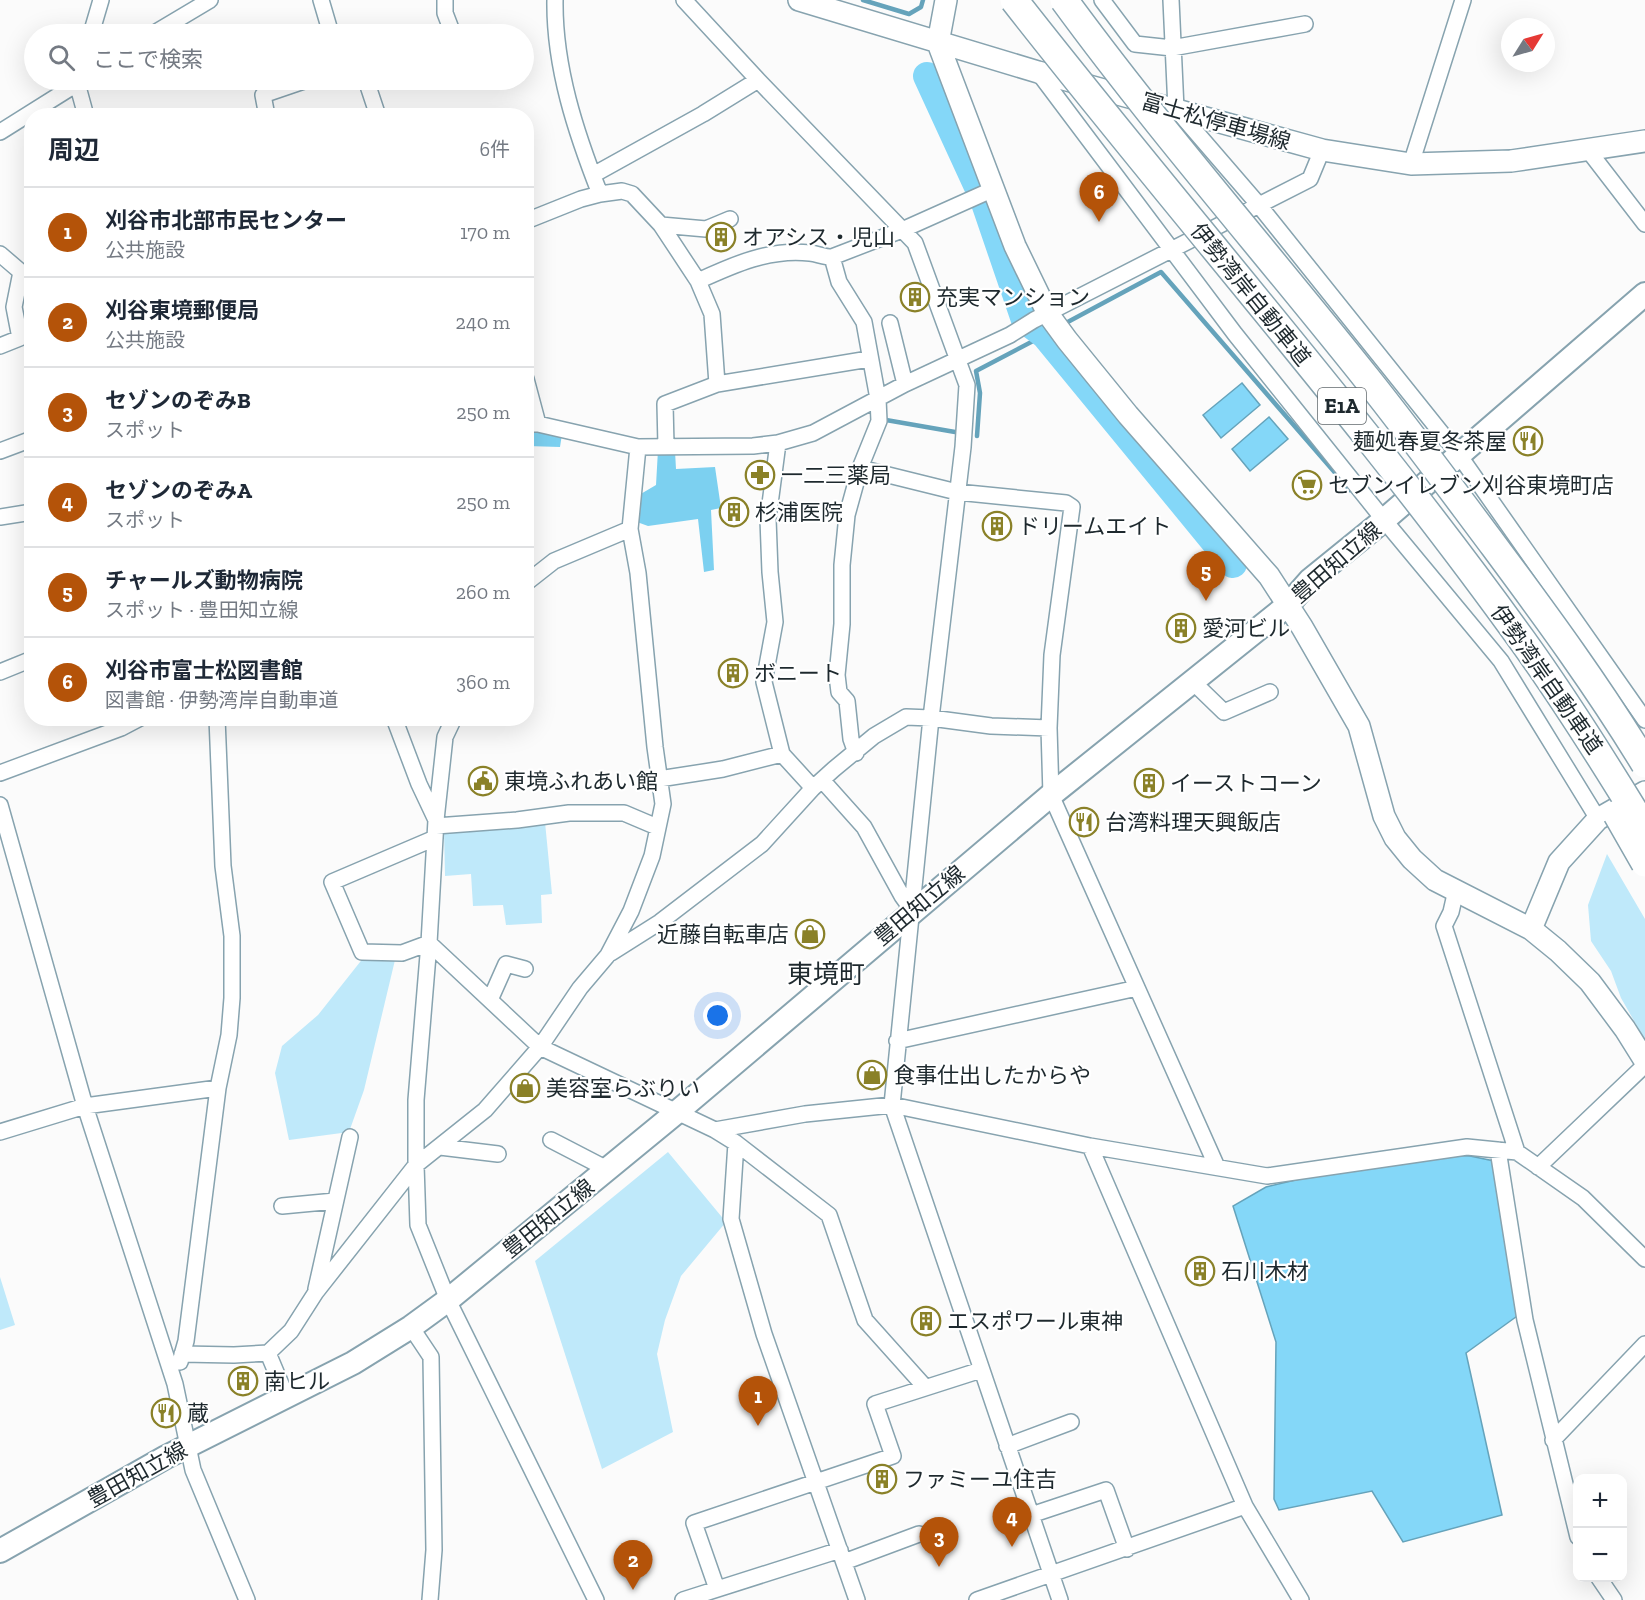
<!DOCTYPE html>
<html lang="ja">
<meta charset="utf-8">
<style>
body{margin:0;font-family:"Zilla Slab","Noto Sans JP",serif;background:#f6f6f7;color:#1f2937}
.controls{position:absolute;right:18px;bottom:18px;display:grid;overflow:hidden;border-radius:12px;box-shadow:0 6px 24px #0002}
.controls button{width:54px;height:54px;display:grid;place-items:center;padding:0;border:0;border-bottom:2px solid #e0e1e3;background:#fff;color:#1f2937;font:30px sans-serif}
.compass{position:absolute;left:1501px;top:18px;width:54px;height:54px;border-radius:50%;background:#fff;box-shadow:0 6px 24px #0002;rotate:53deg}
.you{position:absolute;left:718px;top:1016px;width:21px;height:21px;margin:-15px;border:4px solid #fff;border-radius:50%;background:#1a73e8;box-shadow:0 0 0 9px #1a73e833}
.badge{display:grid;place-items:center;width:39px;height:39px;border-radius:50%;background:#b45309;color:#fff;font-size:20px;font-weight:700}
.pin{position:absolute;translate:-50% -50px;filter:drop-shadow(0 2px 3px #0008)}
.pin::after{content:'';position:absolute;top:32px;width:21px;height:18px;background:inherit;clip-path:polygon(0 0,100% 0,50% 100%)}
.list{margin:0;padding:0;list-style:none}
h2{display:flex;justify-content:space-between;align-items:center;height:78px;margin:0;padding:0 24px;font-size:26px}
h2 small{font-size:20px;font-weight:400;color:#747a83}
.list li{display:grid;grid-template-columns:39px 1fr auto;gap:18px;align-items:center;box-sizing:border-box;height:90px;padding:0 24px;border-top:2px solid #e0e1e3}
.list b{display:block;font-size:22px;white-space:nowrap}
.list p{margin:0;font-size:20px;white-space:nowrap;color:#747a83}
.list em{font-size:20px;font-style:normal;color:#747a83}
.icon{flex:none;width:33px;height:33px;fill:none;stroke:currentColor;stroke-width:2;stroke-linecap:round;stroke-linejoin:round}
.map{position:relative;flex:none;width:1645px;height:1600px;overflow:hidden}
.search{position:absolute;background:#fff;box-shadow:0 6px 24px #0002;left:24px;top:24px;width:510px;height:66px;display:flex;align-items:center;gap:15px;box-sizing:border-box;padding:0 21px;border-radius:33px;color:#747a83;font-size:22px}
.panel{position:absolute;background:#fff;box-shadow:0 6px 24px #0002;left:24px;top:108px;width:510px;height:618px;border-radius:24px}
.map>svg:first-child{display:block}
.green{fill:#bfe9fa}
.forest{fill:#7cd0f0}
.water{fill:#84d7f8;stroke:#65a3bb;stroke-width:1.5}
.lines{fill:none;stroke-linecap:round;stroke-linejoin:round}
.stream{stroke:#65a3bb;stroke-width:4.5}
.river{stroke:#84d7f8;stroke-width:28}
.street-casing{stroke:#87a3af;stroke-width:18}
.secondary-casing{stroke:#87a3af;stroke-width:24}
.primary-casing{stroke:#87a3af;stroke-width:26}
.street{stroke:#fff;stroke-width:15}
.secondary{stroke:#fff;stroke-width:21}
.primary{stroke:#fff;stroke-width:22}
.highway-bridge-casing{stroke:#87a3af;stroke-width:30;stroke-linecap:butt}
.highway-bridge{stroke:#fff;stroke-width:27}
.labels{text-anchor:middle;stroke-width:4.5;stroke-linejoin:round;paint-order:stroke}
.shield{fill:#fff;stroke:#62696d;stroke-width:1.5}
.shield-label{font-size:21px;font-weight:bold;fill:#1e292e}
.street-label{font-size:22px;fill:#1e292e;stroke:#fff}
.poi-label{font-size:22px;fill:#1e292e;stroke:#fff;text-anchor:start}
.quarter-label{font-size:26px;fill:#1e292e;stroke:#fff}
</style>
<div class="map">
<svg width="1645" height="1600" viewBox="0 0 1645 1600">
<rect width="100%" height="100%" fill="#fbfbfb"/>
<path class="green" d="M545,822L552,894L541,895L542,923L506,925L503,905L473,906L471,874L445,876L444,831Z
M1607,854L1645,919V1040L1621,998L1611,971L1591,941L1588,905Z
M364,957L395,960L364,1090L349,1132L289,1140L275,1073L282,1046L318,1015Z
M668,1152L726,1222L681,1276L665,1320L657,1354L673,1432L602,1469L535,1261Z
M0,1277L15,1325L0,1330Z"/>
<path class="forest" d="M527,428L562,434L560,447L527,446Z
M658,450L675,451L676,469L715,467L721,508L711,510L714,570L704,572L698,519L648,526L637,522L639,495L656,485Z"/>
<path class="water" d="M1242,383L1260,405L1221,438L1203,415Z
M1269,417L1288,439L1250,471L1232,449Z
M1448,1155L1470,1156L1494,1161L1520,1314L1466,1353L1502,1515L1403,1542L1372,1491L1279,1510L1274,1499L1276,1342L1233,1206L1266,1187L1304,1178Z"/>
<g class="lines">
<path class="stream" d="M863,0L909,14L921,7L923,0
M1064,324L1161,272L1350,490
M886,420L955,432
M977,436L980,393L976,371L1054,330"/>
<path class="river" d="M927,76L984,200L1025,320L1045,335L1233,564"/>
<g class="street-casing">
<path id="street" d="M321,0L331,34
M445,0V13L453,34
M684,0L758,80L915,243L967,385L963,447L931,718L892,1105L1060,1600
M1102,0L1135,44L1172,48L1305,24
M1171,0L1176,109L1258,204L1459,455L1645,720
M91,34L101,0
M153,34L210,0
M1038,72L1235,334L1384,520L1501,661L1598,819
M78,80L77,83L86,116
M366,80L378,116
M267,116L263,95L307,80
M0,132L83,80
M1588,150L1645,224
M1411,164L1463,0
M593,175L703,114L758,80
M600,194L622,191L632,194L661,225L698,281L712,314L717,384
M526,221L581,199L600,194C576,133 554,67 555,0
M661,225L706,229L730,219
M0,254L21,272L32,277
M832,257L839,282L864,322L878,399L879,421L860,468L847,515L842,565V624L837,675L839,692L847,701L851,739L856,753
M698,281C733,265 770,248 810,253C818,254 824,257 832,257L902,230L987,192H995
M890,323L905,384
M0,346L20,338L14,307L21,272
M526,379L538,424
M526,424H538L638,447L753,446L778,443L813,433L905,384L1010,335L1034,320L1310,179L1322,150
M778,443L768,519L770,572L775,622L764,682L782,754L813,788
M666,446L665,404L717,384L869,359
M0,451L32,439
M860,468L957,492L1066,503L1072,507L1052,655L1049,728L1051,795L1217,1167
M0,517L32,512
M526,583L554,561L630,529
M0,672L32,659
M1193,682L1224,712L1270,692
M394,718L419,784L436,820
M454,718L445,737L436,820L429,943L416,1100V1165L418,1225L448,1300L596,1600
M0,773L121,728L140,718
M659,779L723,769L782,754
M822,780L864,827L902,896L912,910
M0,805L85,1106L175,1384L193,1470L247,1600
M436,826L517,820L569,813H624L657,827
M435,838L332,882L362,952L402,953L429,943L540,1047L715,1130L736,1143L731,1219L764,1334L857,1600
M1456,890L1451,912L1444,926L1517,1152
M611,953L660,922L762,844L813,788L834,769L874,736L906,717L931,718L991,726L1049,728
M490,1000L506,964L525,969
M897,1041L1137,988
M715,1130L805,1114L892,1105L1090,1146L1267,1176L1467,1147L1517,1152L1583,1198L1645,1259
M0,1132L85,1106L218,1088
M551,1140L607,1169
M736,1143L829,1215L865,1320L925,1387
M1090,1146L1245,1506L1301,1600
M440,1147L498,1154
M1498,1150L1525,1320L1578,1537
M1538,1167L1645,1065
M282,1206L335,1201
M316,1289L350,1137
M411,1327L431,1357L434,1550L430,1600
M268,1353L286,1396
M182,1354L234,1355L268,1353L291,1331L316,1292L416,1165L485,1110L540,1047L580,988L608,955L631,911L652,856L663,804L655,747L638,573L630,529L638,447
M180,1362L186,1341L218,1088L229,1035L232,998V936L223,866L217,718
M1553,1440L1645,1344
M1007,1446L1071,1422
M1031,1515L1106,1490L1127,1549
M844,1562L919,1534
M1599,1578L1614,1600
M717,1589L694,1523L893,1456L875,1404L981,1370
M683,1600L840,1550
M977,1600L1245,1506"/>
</g>
<g class="secondary-casing">
<path id="secondary" d="M799,0L1038,72L1322,150L1411,164L1511,161L1645,141
M946,0L938,43L1015,246L1048,314L1067,340L1128,415L1269,576L1302,627L1359,726L1384,816L1395,838L1412,859L1435,880L1531,929L1558,951L1590,982L1625,1029L1645,1061
M1531,929L1559,862L1598,819L1645,792"/>
</g>
<g class="primary-casing">
<path id="primary" d="M0,1551L166,1457L353,1363L411,1327L448,1300L677,1112L1051,795L1288,605L1310,580L1384,520L1645,294"/>
</g>
<use href="#street" class="street"/>
<use href="#secondary" class="secondary"/>
<use href="#primary" class="primary"/>
<g class="highway-bridge-casing">
<path id="highway-bridge" d="M1014,0C1182,215 1363,419 1522,640C1566,701 1606,765 1645,829
M1064,0C1160,131 1267,253 1368,380C1411,434 1452,490 1494,546C1546,616 1599,688 1645,764
M1617,814L1645,863"/>
</g>
<use href="#highway-bridge" class="highway-bridge"/>
</g>
<defs>
<g id="building-ring" transform="scale(1.5)"><circle r="9.5" fill="#fff" stroke="#8a8128" stroke-width="1.5"/><path d="M-4-6H4V6H1V3H-1V6H-4ZM-2.5-4.3h1.7v1.8h-1.7ZM.8-4.3h1.7v1.8H.8ZM-2.5-1h1.7V.8h-1.7ZM.8-1h1.7V.8H.8Z" fill="#8a8128"/></g>
<g id="restaurant-ring" transform="scale(1.5)"><circle r="9.5" fill="#fff" stroke="#8a8128" stroke-width="1.5"/><path d="M-5-6h1v4h1v-4h1v4h1v-4h1v5L-1.5 .5V6h-2V.5L-5-1ZM5-6V6H3V1.5H1.5Q1.5-4 5-6Z" fill="#8a8128"/></g>
<g id="pharmacy-ring" transform="scale(1.5)"><circle r="9.5" fill="#fff" stroke="#8a8128" stroke-width="1.5"/><path d="M-2-6h4v4h4v4h-4v4h-4v-4h-4v-4h4Z" fill="#8a8128"/></g>
<g id="supermarket-ring" transform="scale(1.5)"><circle r="9.5" fill="#fff" stroke="#8a8128" stroke-width="1.5"/><path d="M-6-5.5h2.5l.6 2H6L4.5 2H-2.5L-4.4-4H-6ZM-1.5 3.2a1.3 1.3 0 1 0 .1 0ZM3 3.2a1.3 1.3 0 1 0 .1 0Z" fill="#8a8128"/></g>
<g id="civic-ring" transform="scale(1.5)"><circle r="9.5" fill="#fff" stroke="#8a8128" stroke-width="1.5"/><path d="M-.6-6.5H3V-4.5H.6V-3L4-1V1h2V6H-6V1h2V-1L-.6-3ZM-1.2 2.5V6h2.4V2.5Z" fill="#8a8128"/></g>
<g id="shop-ring" transform="scale(1.5)"><circle r="9.5" fill="#fff" stroke="#8a8128" stroke-width="1.5"/><path d="M-5-2.5h2.3a2.7 3.5 0 0 1 5.4 0H5L5.5 6h-11ZM-1.5-2.5h3a1.5 2.3 0 0 0-3 0Z" fill="#8a8128"/></g>
</defs>
<g fill-rule="evenodd">
<use href="#building-ring" x="721" y="237"/>
<use href="#building-ring" x="915" y="297"/>
<use href="#restaurant-ring" x="1528" y="441"/>
<use href="#pharmacy-ring" x="760" y="475"/>
<use href="#supermarket-ring" x="1307" y="485"/>
<use href="#building-ring" x="734" y="512"/>
<use href="#building-ring" x="997" y="526"/>
<use href="#building-ring" x="1181" y="628"/>
<use href="#building-ring" x="733" y="673"/>
<use href="#civic-ring" x="483" y="781"/>
<use href="#building-ring" x="1149" y="783"/>
<use href="#restaurant-ring" x="1084" y="822"/>
<use href="#shop-ring" x="810" y="934"/>
<use href="#shop-ring" x="872" y="1075"/>
<use href="#shop-ring" x="525" y="1088"/>
<use href="#building-ring" x="1200" y="1271"/>
<use href="#building-ring" x="926" y="1321"/>
<use href="#building-ring" x="243" y="1381"/>
<use href="#restaurant-ring" x="166" y="1413"/>
<use href="#building-ring" x="882" y="1479"/>
</g>
<g class="labels">
<rect class="shield" x="1318" y="388" width="48" height="36" rx="4.5"/>
<g class="shield-label">
<text x="1342" y="413">E1A</text>
</g>
<g class="street-label">
<text transform="translate(1216 121) rotate(16)" y="8">富士松停車場線</text>
<text transform="translate(1251 294) rotate(51)" y="8">伊勢湾岸自動車道</text>
<text transform="translate(1336 562) rotate(-41)" y="8">豊田知立線</text>
<text transform="translate(1547 679) rotate(55)" y="8">伊勢湾岸自動車道</text>
<text transform="translate(919 905) rotate(-40)" y="8">豊田知立線</text>
<text transform="translate(548 1218) rotate(-39)" y="8">豊田知立線</text>
<text transform="translate(137 1474) rotate(-29)" y="8">豊田知立線</text>
</g>
<g class="poi-label">
<text x="742" y="245">オアシス・児山</text>
<text x="936" y="305">充実マンション</text>
<text x="1507" y="449" text-anchor="end">麺処春夏冬茶屋</text>
<text x="781" y="483">一二三薬局</text>
<text x="1328" y="493">セブンイレブン刈谷東境町店</text>
<text x="755" y="520">杉浦医院</text>
<text x="1018" y="534">ドリームエイト</text>
<text x="1202" y="636">愛河ビル</text>
<text x="754" y="681">ボニート</text>
<text x="504" y="789">東境ふれあい館</text>
<text x="1170" y="791">イーストコーン</text>
<text x="1105" y="830">台湾料理天興飯店</text>
<text x="789" y="942" text-anchor="end">近藤自転車店</text>
<text x="893" y="1083">食事仕出したからや</text>
<text x="546" y="1096">美容室らぶりい</text>
<text x="1221" y="1279">石川木材</text>
<text x="947" y="1329">エスポワール東神</text>
<text x="264" y="1389">南ヒル</text>
<text x="187" y="1421">蔵</text>
<text x="903" y="1487">ファミーユ住吉</text>
</g>
<g class="quarter-label">
<text x="826" y="983">東境町</text>
</g>
</g>
</svg>
<div class="controls">
<button>+</button>
<button>−</button>
</div>
<svg class="compass" viewBox="-18 -18 36 36"><path d="M0-13l5 13h-10z" fill="#e53935"/><path d="M0 13l5-13h-10z" fill="#747a83"/></svg>
<div class="you"></div>
<div class="pin badge" style="left:758px;top:1426px">1</div>
<div class="pin badge" style="left:633px;top:1590px">2</div>
<div class="pin badge" style="left:939px;top:1567px">3</div>
<div class="pin badge" style="left:1012px;top:1547px">4</div>
<div class="pin badge" style="left:1206px;top:601px">5</div>
<div class="pin badge" style="left:1099px;top:222px">6</div>
<div class="search"><svg class="icon" aria-label="search" viewBox="0 0 24 24"><circle cx="10" cy="10" r="6"/><path d="M15 15l6 6"/></svg>ここで検索</div>
<section class="panel">
<h2>周辺<small>6件</small></h2>
<ul class="list">
<li><span class="badge">1</span><div><b>刈谷市北部市民センター</b><p>公共施設</p></div><em>170 m</em></li>
<li><span class="badge">2</span><div><b>刈谷東境郵便局</b><p>公共施設</p></div><em>240 m</em></li>
<li><span class="badge">3</span><div><b>セゾンのぞみB</b><p>スポット</p></div><em>250 m</em></li>
<li><span class="badge">4</span><div><b>セゾンのぞみA</b><p>スポット</p></div><em>250 m</em></li>
<li><span class="badge">5</span><div><b>チャールズ動物病院</b><p>スポット · 豊田知立線</p></div><em>260 m</em></li>
<li><span class="badge">6</span><div><b>刈谷市富士松図書館</b><p>図書館 · 伊勢湾岸自動車道</p></div><em>360 m</em></li>
</ul>
</section>
</div>
